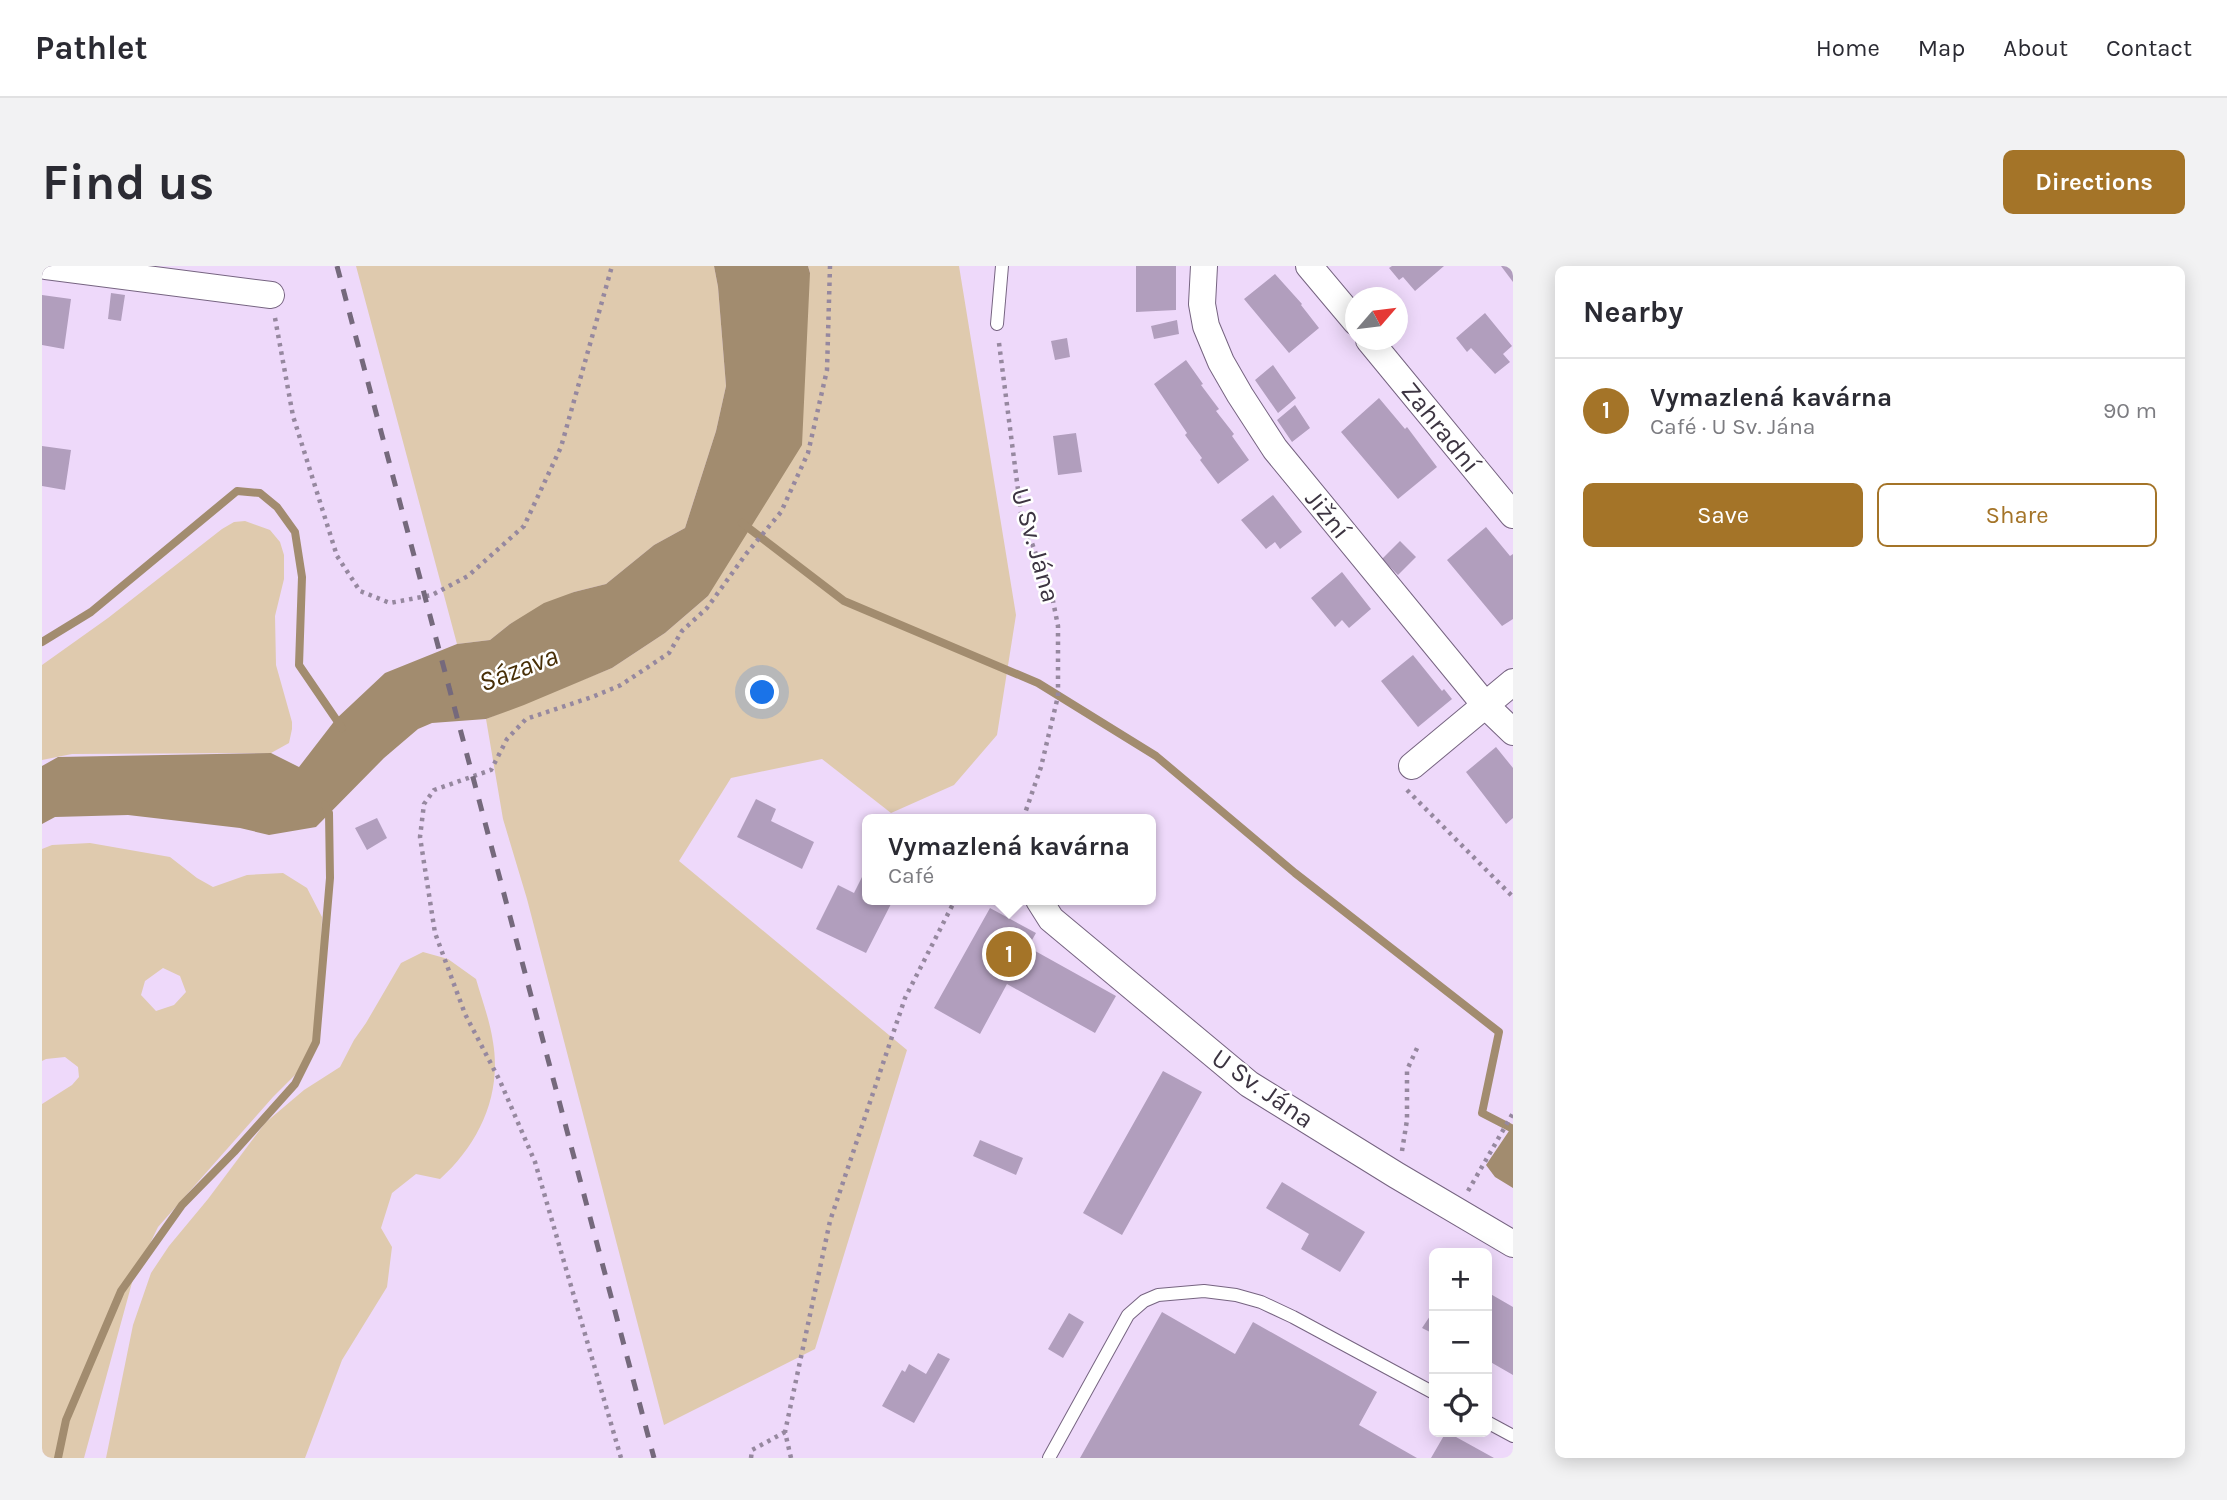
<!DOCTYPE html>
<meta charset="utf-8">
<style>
body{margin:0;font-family:Karla,sans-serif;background:#f2f2f3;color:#2b2b33}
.controls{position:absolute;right:21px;bottom:21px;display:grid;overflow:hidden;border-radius:10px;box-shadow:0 4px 18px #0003}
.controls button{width:63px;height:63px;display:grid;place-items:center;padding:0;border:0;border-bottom:2px solid #e1e1e2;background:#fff;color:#2b2b33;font:35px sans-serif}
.compass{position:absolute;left:1303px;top:21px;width:63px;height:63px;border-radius:50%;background:#fff;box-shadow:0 4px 18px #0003;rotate:62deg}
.you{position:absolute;left:721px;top:427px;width:24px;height:24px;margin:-18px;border:5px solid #fff;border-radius:50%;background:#1a73e8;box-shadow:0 0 0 10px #1a73e833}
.badge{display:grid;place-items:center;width:46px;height:46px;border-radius:50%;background:#a47428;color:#fff;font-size:23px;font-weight:700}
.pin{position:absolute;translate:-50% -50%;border:4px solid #fff;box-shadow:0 2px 7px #0006}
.popup{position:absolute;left:820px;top:548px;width:294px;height:91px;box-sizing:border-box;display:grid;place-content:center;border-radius:10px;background:#fff;filter:drop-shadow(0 2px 5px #0005);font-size:23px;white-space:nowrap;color:#7c7c81}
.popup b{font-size:26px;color:#2b2b33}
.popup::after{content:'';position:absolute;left:50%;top:100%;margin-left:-14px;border:14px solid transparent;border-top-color:#fff}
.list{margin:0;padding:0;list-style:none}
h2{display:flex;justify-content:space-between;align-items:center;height:91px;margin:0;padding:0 28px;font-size:30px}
h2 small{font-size:23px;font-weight:400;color:#7c7c81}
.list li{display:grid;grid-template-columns:46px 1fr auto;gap:21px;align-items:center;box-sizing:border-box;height:105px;padding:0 28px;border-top:2px solid #e1e1e2}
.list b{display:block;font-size:26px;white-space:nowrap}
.list p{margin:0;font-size:23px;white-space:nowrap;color:#7c7c81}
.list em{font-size:23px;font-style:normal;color:#7c7c81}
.actions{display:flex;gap:14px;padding:21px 28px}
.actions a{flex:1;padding:16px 0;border:2px solid #a47428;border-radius:10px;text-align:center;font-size:24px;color:#a47428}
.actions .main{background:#a47428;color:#fff}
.icon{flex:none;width:38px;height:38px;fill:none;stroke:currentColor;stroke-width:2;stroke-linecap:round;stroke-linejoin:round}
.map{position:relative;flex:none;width:1471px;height:1192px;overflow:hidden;border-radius:10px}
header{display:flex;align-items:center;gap:42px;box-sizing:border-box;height:98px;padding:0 35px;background:#fff;border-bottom:2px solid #e1e1e2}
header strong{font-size:33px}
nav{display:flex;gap:38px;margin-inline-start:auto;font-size:24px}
.intro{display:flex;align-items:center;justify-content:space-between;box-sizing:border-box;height:168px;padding:0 42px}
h1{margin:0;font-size:49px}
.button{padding:18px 32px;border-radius:10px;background:#a47428;color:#fff;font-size:24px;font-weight:700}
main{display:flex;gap:42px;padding:0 42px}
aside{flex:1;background:#fff;border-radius:10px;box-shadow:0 4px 18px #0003}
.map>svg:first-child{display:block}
.green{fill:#dfcaae;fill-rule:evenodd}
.water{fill:#a28c6f}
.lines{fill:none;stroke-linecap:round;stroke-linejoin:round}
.stream{stroke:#a28c6f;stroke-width:8}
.building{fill:#b19ebd}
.lane-casing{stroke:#766481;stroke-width:14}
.street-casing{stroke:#766481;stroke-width:28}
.path{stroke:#96889f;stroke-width:4.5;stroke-dasharray:3.5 5;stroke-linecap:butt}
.lane{stroke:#fff;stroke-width:12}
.street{stroke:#fff;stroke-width:26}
.rail{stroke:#75697c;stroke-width:5;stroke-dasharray:12 12;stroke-linecap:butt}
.labels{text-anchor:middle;stroke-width:5;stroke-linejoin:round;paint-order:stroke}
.street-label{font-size:26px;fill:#3c3441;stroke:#fff}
.water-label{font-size:28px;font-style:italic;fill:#482f07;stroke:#fff}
</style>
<header>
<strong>Pathlet</strong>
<nav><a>Home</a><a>Map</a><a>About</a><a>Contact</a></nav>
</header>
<div class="intro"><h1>Find us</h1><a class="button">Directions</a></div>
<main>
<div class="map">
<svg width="1471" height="1192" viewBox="0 0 1471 1192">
<rect width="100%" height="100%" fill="#eed9fa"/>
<path class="green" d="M314,0H672L676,21L684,120L674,165L643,262L612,279L564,318L532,326L468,358L448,374L415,378Z
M766,0H917L974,349L955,469L912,519L849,547L780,493L689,512L637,595L865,784L773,1083L622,1159L485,633L461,553L444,453L570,402L623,367L666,330L768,7Z
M203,255L228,264L238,276L242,289V313L233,350L234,399L250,456V463L247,477L229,487L30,488L0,494V399L66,352L180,263L192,256Z
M48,577L128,591L155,612L171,621L205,609L241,607L265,622L280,651L277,756L263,799L231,831L116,961L91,1013L42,1192H0V838L30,819L37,811L36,801L23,791L4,793L0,795V583L10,579ZM121,702L138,710L144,726L132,739L114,745L99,729L103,715Z
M381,686L406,693L434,713C440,734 448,755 451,776C460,829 437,878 398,913L374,908L350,927L339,962L350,981L345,1021L300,1094L263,1192H64L91,1059L109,1007L127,980L166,933L223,857L262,824L298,801L312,774L324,757L359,697Z"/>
<path class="water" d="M672,0H766L768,7L760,179L666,330L623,367L570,402L482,439L444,453L390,457L376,463L342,492L274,561L227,569L198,562L86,549L13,551L0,558V500L16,491L229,487L257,501L294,453L343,407L415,378L448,374L468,358L502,337L532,326L564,318L612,279L643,262L674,165L684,120L676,21Z
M1471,859V922L1453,911L1444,899Z"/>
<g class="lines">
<path class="stream" d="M700,257L802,335L996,417L1114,490L1253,607L1457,766L1440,847L1471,863
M0,376L49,346L195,225L218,227L235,241L253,266L260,311L257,399L300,462
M16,1192L24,1154L79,1025L140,939L192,886L253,818L274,776L288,612L287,547L283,539"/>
</g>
<path class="building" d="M1094,0H1134V44L1094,46Z
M1350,0H1402L1373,25L1361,11L1357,14L1347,2Z
M1459,0H1471V16Z
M1233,8L1260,38L1259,39L1277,62L1247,87L1202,33Z
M69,27L83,29L79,55L66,53Z
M0,29L29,33L22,83L0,79Z
M1443,47L1470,80L1461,88L1468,96L1453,108L1429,82L1425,86L1414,72Z
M1135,54L1137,68L1112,73L1109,60Z
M1025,72L1028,91L1013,94L1009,75Z
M1144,94L1161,118L1159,119L1177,143L1174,145L1192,168L1190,170L1207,194L1176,218L1158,194L1160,192L1143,169L1145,167L1112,118Z
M1231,99L1254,132L1236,147L1213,114Z
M1337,132L1363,163L1365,161L1395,201L1356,233L1299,166Z
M1253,139L1268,162L1250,176L1235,154Z
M1034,167L1040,206L1016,209L1011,170Z
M0,180L29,184L23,224L0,220Z
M1231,229L1260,266L1238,283L1233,276L1224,283L1199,254Z
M1444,261L1468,290L1471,288V353L1460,360L1405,294Z
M1358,275L1374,291L1356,309L1340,293Z
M1300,306L1329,343L1307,362L1300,354L1293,361L1269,332Z
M1371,389L1400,425L1402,423L1410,433L1376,461L1339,415Z
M1454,481L1471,502V552L1464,558L1424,506Z
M714,533L734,543L729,555L772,576L760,603L695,571Z
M335,552L345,572L325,584L313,562Z
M823,605L825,607V634H851L824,687L774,663L796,619L812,627Z
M948,642L994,667L986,681L1074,730L1053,767L965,718L938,768L892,742Z
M1121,805L1160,826L1080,969L1041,947Z
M938,874L981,892L974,909L931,890Z
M1240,916L1323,966L1298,1006L1259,983L1267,968L1224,942Z
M1445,1026L1471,1041V1109L1445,1094Z
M1392,1044V1068L1380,1062Z
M1120,1046L1193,1088L1211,1056L1335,1126L1317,1159L1375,1192H1038Z
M1027,1047L1042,1056L1021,1092L1006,1083Z
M896,1087L908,1093L872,1157L840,1140L860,1104L863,1106L867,1098L884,1108Z
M1404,1166H1405L1452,1192H1389Z"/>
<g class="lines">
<g class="lane-casing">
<path id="lane" d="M955,58L960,0
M1445,1156L1471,1170
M1007,1192L1086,1049L1102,1035L1116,1029L1162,1025L1194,1029L1219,1036L1251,1051L1392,1127"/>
</g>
<g class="street-casing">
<path id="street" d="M4,0L229,29
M1162,0L1160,38L1164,60L1179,96L1198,129L1233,183L1444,440L1471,466
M1267,0L1314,56
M1327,74L1471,249
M1370,500L1471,416
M997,634L1009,653L1207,818L1354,909L1471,978"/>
</g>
<path class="path" d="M233,52L251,150L295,290L318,325L348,337L390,329L426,310L482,260L519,181L570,0
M957,77L979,247L1011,335L1016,360V430L999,501L981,553
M1365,524L1471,631
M1360,885L1365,854V804L1376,780
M1426,925L1471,847
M579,1192L493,896L458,815L423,748L393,667L378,571L382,538L392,524L449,504L465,473L484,453L550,431L579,419L627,387L640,365L665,342L704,288L739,246L766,187L785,104L788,0
M709,1192L710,1184L743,1166
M749,1192L743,1166L788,955L863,732L913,634"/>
<use href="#lane" class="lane"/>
<use href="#street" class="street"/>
<path class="rail" d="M295,0L612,1192"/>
</g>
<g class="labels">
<g class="street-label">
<text transform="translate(1399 161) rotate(51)" y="9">Zahradní</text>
<text transform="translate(1286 248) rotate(51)" y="9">Jižní</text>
<text transform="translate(994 279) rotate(74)" y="9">U Sv. Jána</text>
<text transform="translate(1221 822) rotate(35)" y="9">U Sv. Jána</text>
</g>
<g class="water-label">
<text transform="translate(476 402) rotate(-21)" y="10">Sázava</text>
</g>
</g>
</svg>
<div class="controls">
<button>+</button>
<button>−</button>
<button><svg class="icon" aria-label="locate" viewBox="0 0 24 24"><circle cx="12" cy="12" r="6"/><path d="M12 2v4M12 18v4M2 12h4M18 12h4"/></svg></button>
</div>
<svg class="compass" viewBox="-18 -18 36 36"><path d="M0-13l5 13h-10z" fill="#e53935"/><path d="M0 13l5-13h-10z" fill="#7c7c81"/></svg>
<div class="you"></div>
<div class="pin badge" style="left:967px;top:688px">1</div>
<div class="popup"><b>Vymazlená kavárna</b>Café</div>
</div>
<aside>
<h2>Nearby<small></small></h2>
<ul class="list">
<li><span class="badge">1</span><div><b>Vymazlená kavárna</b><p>Café · U Sv. Jána</p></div><em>90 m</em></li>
</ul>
<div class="actions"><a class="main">Save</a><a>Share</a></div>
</aside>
</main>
